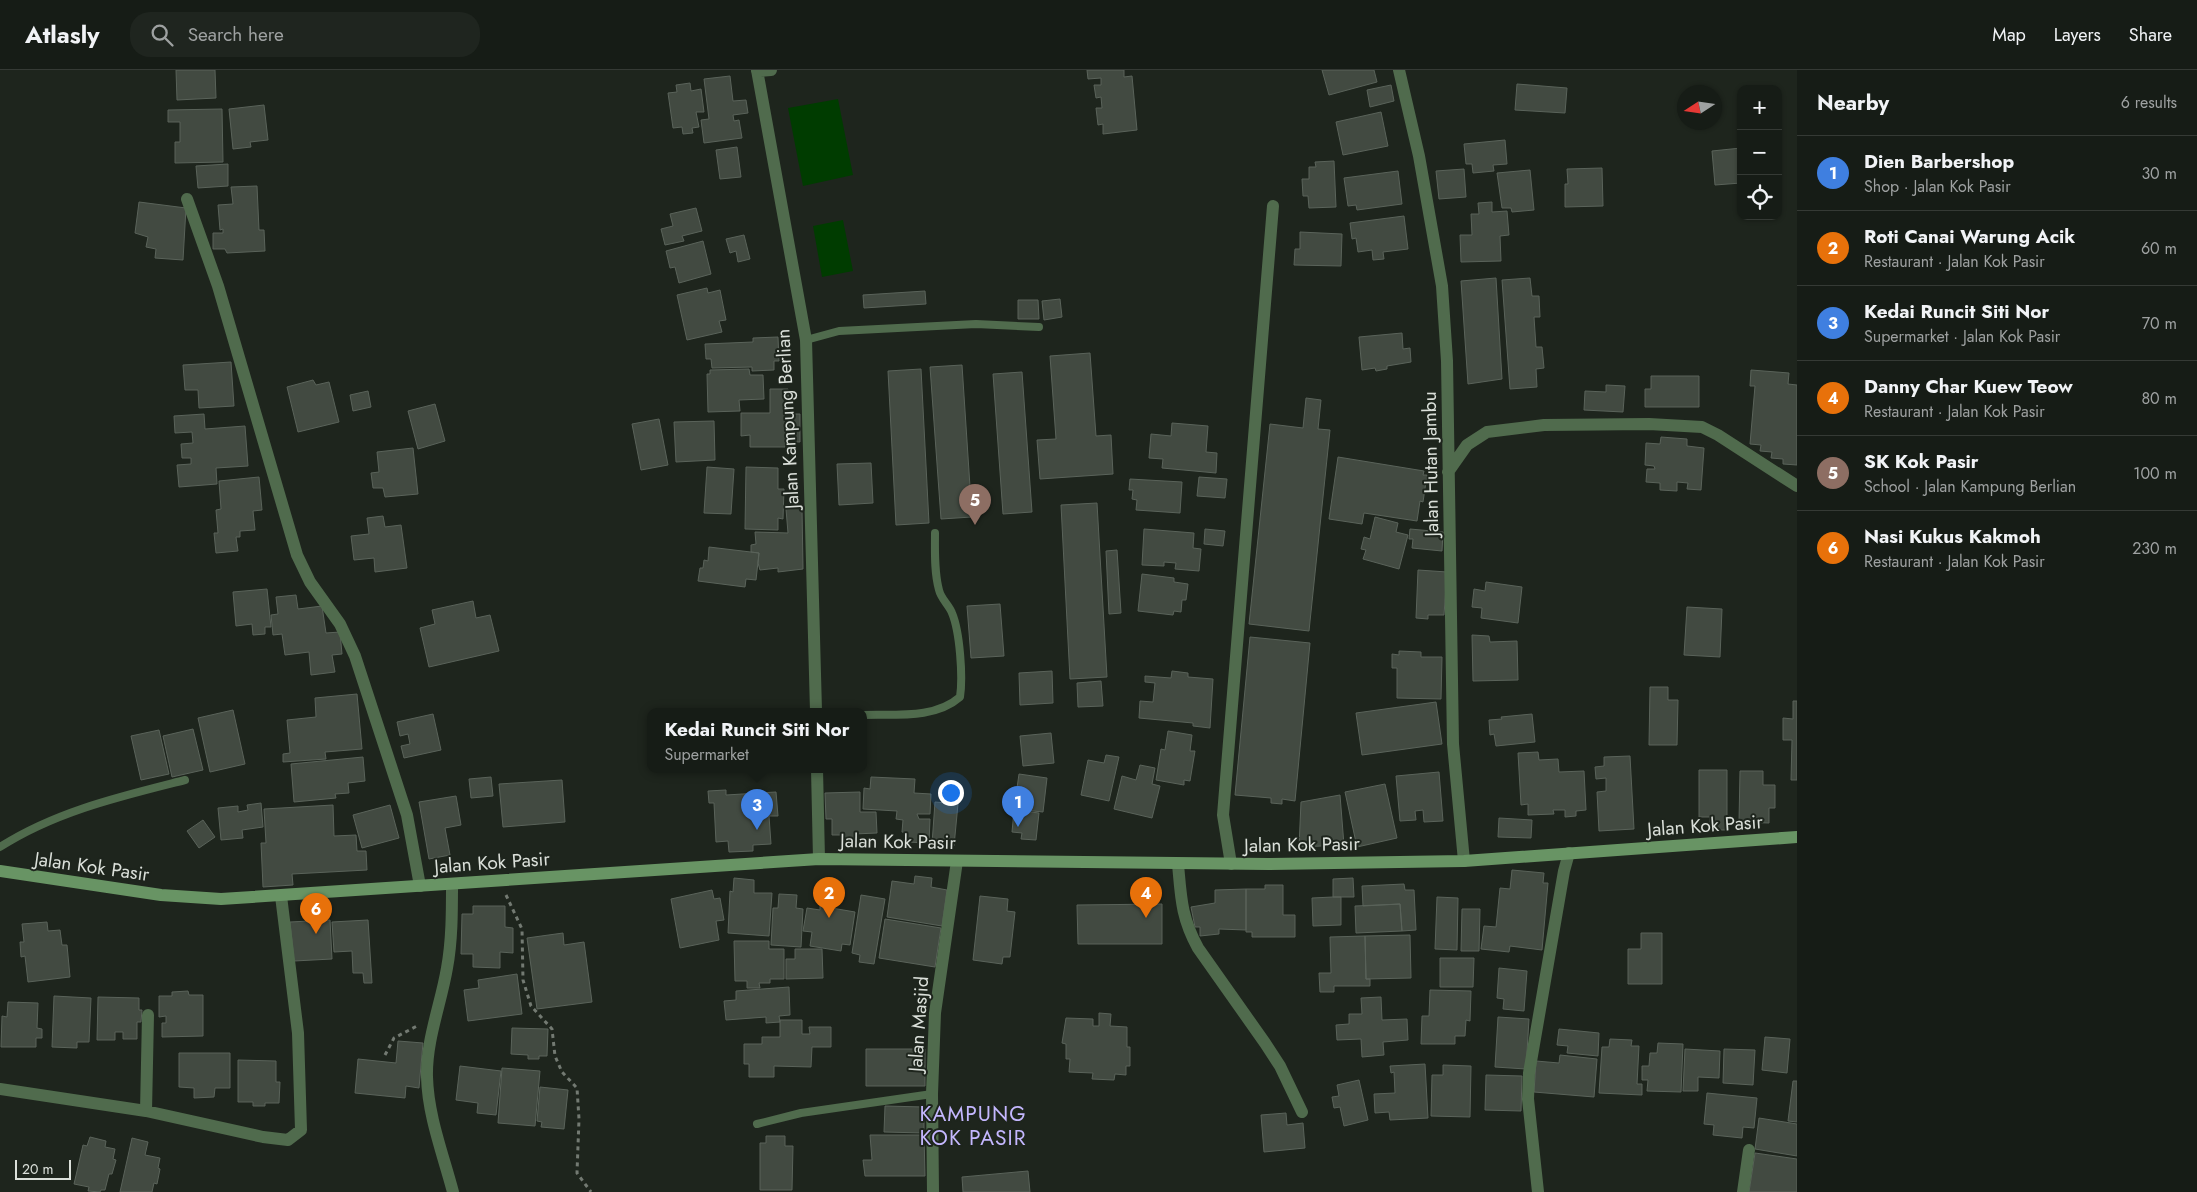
<!DOCTYPE html>
<meta charset="utf-8">
<style>
body{margin:0;font-family:Jost,sans-serif;background:#1f251f;color:#f1f3f6}
.controls{position:absolute;right:15px;top:15px;display:grid;overflow:hidden;border-radius:10px;box-shadow:0 1px 4px #0004}
.controls button{width:45px;height:45px;display:grid;place-items:center;padding:0;border:0;border-bottom:1px solid #353a35;background:#161c16;color:#f1f3f6;font:25px sans-serif}
.compass{position:absolute;left:1677px;top:15px;width:45px;height:45px;border-radius:50%;background:#161c16;box-shadow:0 1px 4px #0004;rotate:258deg}
.scale{position:absolute;left:15px;bottom:12px;width:56px;box-sizing:border-box;padding-left:5px;border:2px solid #dbe0da;border-top:0;font-size:14px;line-height:18px;white-space:nowrap;color:#dbe0da;-webkit-text-stroke:4px #1e251d;paint-order:stroke}
.you{position:absolute;left:950px;top:722px;width:18px;height:18px;margin:-12px;border:4px solid #fff;border-radius:50%;background:#1a73e8;box-shadow:0 0 0 8px #1a73e833}
.badge{display:grid;place-items:center;width:32px;height:32px;border-radius:50%;background:#b9abf7;color:#fff;font-size:16px;font-weight:700}
.pin{position:absolute;translate:-50% -41px;filter:drop-shadow(0 1px 2px #0008)}
.pin::after{content:'';position:absolute;top:26px;width:18px;height:15px;background:inherit;clip-path:polygon(0 0,100% 0,50% 100%)}
.popup{position:absolute;left:647px;top:638px;width:220px;height:65px;box-sizing:border-box;display:grid;place-content:center;border-radius:10px;background:#161c16;filter:drop-shadow(0 1px 4px #0005);font-size:16px;white-space:nowrap;color:#9ea1a1}
.popup b{font-size:19px;color:#f1f3f6}
.popup::after{content:'';position:absolute;left:50%;top:100%;margin-left:-10px;border:10px solid transparent;border-top-color:#161c16}
.list{margin:0;padding:0;list-style:none}
h2{display:flex;justify-content:space-between;align-items:center;height:65px;margin:0;padding:0 20px;font-size:21px}
h2 small{font-size:16px;font-weight:400;color:#9ea1a1}
.list li{display:grid;grid-template-columns:32px 1fr auto;gap:15px;align-items:center;box-sizing:border-box;height:75px;padding:0 20px;border-top:1px solid #353a35}
.list b{display:block;font-size:19px;white-space:nowrap}
.list p{margin:0;font-size:16px;white-space:nowrap;color:#9ea1a1}
.list em{font-size:16px;font-style:normal;color:#9ea1a1}
.icon{flex:none;width:28px;height:28px;fill:none;stroke:currentColor;stroke-width:2;stroke-linecap:round;stroke-linejoin:round}
.map{position:relative;flex:none;width:1797px;height:1122px;overflow:hidden}
header{display:flex;align-items:center;gap:30px;box-sizing:border-box;height:70px;padding:0 25px;background:#161c16;border-bottom:1px solid #353a35}
header strong{font-size:24px}
nav{display:flex;gap:28px;margin-inline-start:auto;font-size:18px}
.search{width:350px;height:45px;background:#1f251f;display:flex;align-items:center;gap:12px;box-sizing:border-box;padding:0 18px;border-radius:20px;color:#9ea1a1;font-size:19px}
main{display:flex}
aside{flex:1;background:#161c16}
.map>svg:first-child{display:block}
.green{fill:#003c00}
.building{fill:#424a41;stroke:#5a635a}
.lines{fill:none;stroke-linecap:round;stroke-linejoin:round}
.path{stroke:#737a72;stroke-width:3;stroke-dasharray:4 4;stroke-linecap:butt}
.lane{stroke:#506b4d;stroke-width:8}
.street{stroke:#506b4d;stroke-width:12}
.secondary{stroke:#689464;stroke-width:12}
.labels{text-anchor:middle;stroke-width:4;stroke-linejoin:round;paint-order:stroke}
.street-label{font-size:19px;fill:#dbe0da;stroke:#1e251d}
.quarter-label{font-size:21px;letter-spacing:1px;fill:#c4b7fe;stroke:#1e251d}
</style>
<header>
<strong>Atlasly</strong>
<div class="search"><svg class="icon" aria-label="search" viewBox="0 0 24 24"><circle cx="10" cy="10" r="6"/><path d="M15 15l6 6"/></svg>Search here</div>
<nav><a>Map</a><a>Layers</a><a>Share</a></nav>
</header>
<main>
<div class="map">
<svg width="1797" height="1122" viewBox="0 0 1797 1122">
<rect width="100%" height="100%" fill="#1e251d"/>
<path class="green" d="M838,29L853,105L803,116L788,38Z
M843,150L853,201L822,207L813,156Z"/>
<path class="building" d="M176,0H215L216,28L177,30Z
M1087,0H1124V7L1132,6L1137,60L1103,64V54L1098,55L1096,38H1102L1101,27L1096,28L1094,15H1101V8L1088,9Z
M1322,0H1374L1377,12L1329,25Z
M730,6L733,31L746,30L748,43L733,45L734,51L739,50L742,68L704,73L701,50L709,49L704,9Z
M690,13L691,21L701,19L704,42H696L699,57L692,58L693,63L683,64L682,57L673,58L668,23L677,22L676,15Z
M1517,14L1567,18L1565,43L1515,40Z
M1391,15L1394,31L1370,37L1367,20Z
M264,35L268,70L250,72L251,77L233,79L229,39Z
M222,39L223,92L175,93V72H180V52H168V40Z
M1381,42L1388,76L1343,85L1336,52Z
M1505,70L1507,94L1493,95L1494,101L1473,103L1472,94H1466L1464,74Z
M737,77L741,107L720,109L716,80Z
M1741,78V113L1715,115L1712,81Z
M1334,91L1336,137L1309,138L1308,126H1303L1302,109H1309V97H1316L1315,92Z
M228,94V116L198,118L196,96Z
M1602,98L1603,136L1565,137V114H1568L1567,99Z
M1464,99L1466,127L1439,129L1436,101Z
M1530,100L1534,140L1512,142L1511,138H1502L1497,103Z
M1398,101L1402,134L1357,140L1356,135L1348,136L1344,108Z
M257,116L259,160H264L265,181L227,183L225,179H213V163H223V159L220,160L218,135L233,134L231,117Z
M139,132L186,138L183,190L155,188L156,179L146,177L148,167L135,163Z
M1492,132V142L1507,141L1509,165L1500,166L1501,191L1461,192L1460,165H1472L1471,144H1479L1478,133Z
M696,138L702,161L682,166L684,171L665,175L661,159L673,156L670,144Z
M1404,146L1408,179L1383,182L1384,189L1373,190L1372,180L1358,182L1356,168L1352,169L1350,153Z
M1300,162L1342,164L1341,196L1294,195L1295,179H1300Z
M744,165L750,189L738,192L736,181L730,183L726,169Z
M703,171L711,204L679,213L675,197L670,198L666,181Z
M1496,208L1502,309L1468,314L1461,211Z
M1530,208L1532,226H1539L1540,247H1534L1536,277H1542L1544,298L1536,299L1537,317L1510,319L1502,210Z
M707,218L708,223L720,220L726,250L719,251L722,262L687,270L677,225Z
M925,221L926,234L864,238L863,225Z
M1060,229L1062,247L1044,250L1042,231Z
M1018,230H1038L1039,249H1018Z
M1402,263L1403,279L1410,278L1411,292L1387,296V299L1376,301L1375,298L1362,300L1359,267Z
M778,267L779,291H774V300L752,301V297L712,298L711,289H706L705,274L753,272V268Z
M1090,283L1096,366L1111,365L1113,404L1040,409L1037,370L1056,369L1050,286Z
M231,292L234,336L199,338L198,320H185L183,295Z
M962,295L972,447L941,449L930,297Z
M749,299L750,305H763L764,329L739,330L740,341L708,342L707,304H710V300Z
M921,299L929,453L896,455L888,301Z
M1751,300L1789,303L1788,314L1797,315V395L1783,394V389L1771,388L1772,382L1760,381L1761,375L1750,374L1755,316H1750Z
M1022,302L1032,442L1003,444L993,304Z
M1651,306H1699V337H1645V319H1651Z
M313,310L316,315L329,312L339,352L298,362L287,317Z
M1606,315L1625,316L1623,342L1584,340L1585,321L1606,322Z
M770,319H788L789,344H800V372H785V377H750V365L741,366V343H770Z
M368,321L371,337L353,341L350,325Z
M1306,328L1321,330L1318,359L1330,360L1309,561L1249,554L1270,354L1303,358Z
M435,334L445,371L418,379L408,341Z
M204,344L205,359L245,356L248,396L216,398L217,414L179,417L177,395L191,394V388H182L181,374L193,373L192,362L175,363L174,346Z
M659,349L668,395L641,400L632,354Z
M714,351L715,390L676,392L674,352Z
M1172,353L1208,356L1206,382L1217,383L1216,403L1162,398L1163,389L1149,388L1151,364L1171,366Z
M1661,367L1687,369V376L1704,378L1701,420L1687,419L1688,413L1677,412V421L1660,420V413L1646,412L1647,399H1655L1654,396L1645,395L1646,373L1660,374Z
M413,378L418,424L385,427L383,418H373L371,403L379,402L377,382Z
M1338,387L1424,401L1423,405H1427L1423,432L1420,431L1417,451L1364,443L1362,454L1329,449Z
M871,393L873,433L839,435L837,394Z
M707,397L734,399L731,444L704,443Z
M746,397L778,398V419H784L783,449L778,448V460L745,459Z
M259,407L262,440L253,441L255,460L240,461V467H236L238,481L216,483L214,463H218L216,440L221,439L219,411Z
M1199,407L1227,409L1225,428L1197,426Z
M1130,409L1182,412L1180,443L1136,440L1137,430L1132,429L1133,420H1129Z
M1097,433L1107,607L1070,609L1061,435Z
M802,438L803,499L778,502V498L760,500L758,493L759,483L751,482V475L756,474L755,462L788,463L786,439Z
M383,446L385,457L401,455L407,498L375,502L374,488L354,490L351,466L369,464L367,448Z
M1375,447L1398,453L1396,462L1408,465L1399,499L1363,489L1366,480L1361,479L1364,467L1370,469Z
M1144,459L1194,463L1193,478L1201,479L1199,501L1175,499L1176,493L1164,492V496L1142,495Z
M1205,459L1225,461L1223,476L1204,474Z
M1410,459L1443,462L1442,481L1412,478L1413,469H1409Z
M709,477L759,483L756,510L746,509L745,517L698,511L700,498H703L704,490L708,491Z
M1117,480L1121,543L1109,544L1106,481Z
M1418,500L1447,502L1444,545H1428V549L1416,548Z
M1142,504L1174,508V512L1188,514L1186,530H1182L1181,542L1174,541L1173,545L1138,541Z
M1486,512L1522,517L1518,553L1481,548L1482,538L1472,537L1474,519L1485,521Z
M267,519L271,557H265V564L253,565L252,554L236,556L233,522Z
M296,525L298,539L322,536L326,563L340,562L342,584L332,585L335,602L311,605L309,582L285,585L282,564L273,565L271,545L278,544L276,527Z
M473,531L476,548L490,545L499,581L429,597L420,558L435,554L432,540Z
M1000,534L1004,586L971,588L967,536Z
M1687,537L1722,539L1720,587L1684,585Z
M1472,565L1489,566L1490,572L1517,571L1518,610L1473,611Z
M1250,567L1310,573L1295,731L1282,729V734L1271,733V728L1235,725Z
M1399,581L1421,582V587H1442L1441,629L1397,628V598H1392V584L1399,585Z
M1052,601L1053,633L1020,635L1019,603Z
M1172,601L1188,603V607L1213,609L1210,658L1193,656V653L1139,648L1140,631L1153,632L1155,613L1145,612V606L1171,608Z
M1101,611L1103,636L1078,637L1077,613Z
M1650,617H1668V630H1678L1677,675H1649Z
M357,624L362,679L325,682L326,689L283,692V684L290,683L287,650L316,647L315,628Z
M1793,631H1797V710H1791L1792,670H1783V648L1793,649Z
M1436,632L1442,674L1362,685L1356,643Z
M233,640L245,694L210,702L198,648Z
M433,644L441,680L404,688L401,676L410,674L408,664L400,666L397,652Z
M1532,644L1535,672L1496,676L1494,664L1490,665L1489,650L1502,649L1501,647Z
M193,659L203,700L172,707L163,666Z
M159,660L169,704L141,710L131,666Z
M1168,661L1192,665L1190,681H1195L1190,711L1184,710V715L1156,710L1161,679L1165,680Z
M1051,663L1054,693L1023,696L1020,666Z
M1538,682L1539,690L1558,689L1559,702L1584,701L1586,740L1576,741V746L1565,747V740H1553L1554,744L1528,745V734L1521,735L1518,683Z
M1106,685L1119,687L1109,731L1081,725L1088,690L1104,693Z
M1630,686L1634,759L1599,761L1597,722L1606,721V708L1596,709L1595,697L1604,696V687Z
M363,687L365,711L348,713L349,723L335,724L336,728L294,732L291,694Z
M1140,695L1155,698L1152,714L1160,716L1152,748L1114,739L1122,706L1136,710Z
M1699,700H1727V760H1710V747H1699Z
M1740,701H1763V715H1775V738H1769V753L1739,752Z
M1439,702L1443,751L1424,752L1423,740L1415,741L1416,750L1400,751L1396,706Z
M1019,704L1047,708L1043,742L1014,739Z
M491,707L493,726L471,728L469,709Z
M871,707L915,709L914,723L931,724L930,744H917L919,749H930L929,773L907,772V763L902,762L903,750L896,749L897,741L863,739L864,718L870,719Z
M562,710L565,752L503,757L499,714Z
M1385,714L1397,768L1357,777L1345,722Z
M726,720V725L776,722L778,746H769L771,774L753,775V781L729,782L728,771L716,772L714,733H709L708,721Z
M860,722V742H876L877,763L854,764V770L841,771V765H832V749H826L825,723Z
M1340,725L1344,775L1299,777L1301,732Z
M456,726L461,755L445,758L450,785L429,789L419,732Z
M935,732L958,734L954,776L932,774Z
M261,733L263,757L242,760L243,768L221,770L218,738L238,736V742L248,740L247,735Z
M333,735L334,766L356,765L357,781H366L367,800L292,804L293,815L263,817L261,773H266L264,739Z
M390,735L399,768L362,778L353,745Z
M1014,740L1039,743L1036,770L1021,769L1022,763L1012,762Z
M1499,748L1532,750L1531,768L1498,767Z
M203,750L215,767L199,778L187,761Z
M1512,800L1544,803L1543,813H1548L1542,880L1510,876L1509,882L1481,879L1484,856L1496,857L1500,818L1510,819Z
M915,806L932,808L931,817L947,820L942,856L887,847L892,811L914,814Z
M734,808L754,810V823H772L769,866L728,863L730,821L733,822Z
M1353,808L1354,827H1333V809Z
M1404,814L1405,820H1414L1416,860L1402,861L1400,834L1363,836L1362,816Z
M1265,815H1283V845H1295V867H1252V862H1246V819H1265Z
M1246,819V860L1219,859V864L1200,866V857H1195L1191,837L1215,833V820Z
M712,820L714,829L720,828L724,850L716,851L719,870L680,878L671,829Z
M779,824L797,825L796,838L803,839L801,877L771,875L773,838H778Z
M861,825L885,829L874,894L859,892L860,885L852,883Z
M980,826L1008,829L1007,841L1015,842L1010,887H1003L1002,894L973,890Z
M1333,827H1341V855L1313,856L1312,828Z
M1437,827L1458,828L1457,880L1435,879Z
M1162,834V874H1078L1077,835Z
M1400,834L1402,861L1356,863L1355,836Z
M473,836H505V857L513,858V883L500,882V898L473,897V884H461L462,844H473Z
M820,836L855,842L850,875L842,874L841,881L810,876L812,862L803,861L807,838L820,840Z
M1462,839H1480L1479,881H1461Z
M885,849L941,858L935,897L879,888Z
M330,850L332,889L294,891L290,852Z
M368,850L372,913H364L363,903H353L352,881L334,882L332,852Z
M47,852L48,861L60,860L62,875H67L70,907L28,912L25,886L21,887L20,872H24L22,854Z
M563,863L564,875L584,872L592,932L537,939L527,868Z
M1641,863H1662V914H1628V879H1641Z
M1410,865L1411,908L1366,909L1365,866Z
M1365,866L1366,909H1370V916H1334V922H1320L1319,903H1331L1330,867Z
M734,871H769V879H784V909H770V913H759L760,918H747V911H735Z
M795,879H822L823,908L786,909V889H795Z
M1440,888H1474L1473,917H1440Z
M1499,898L1527,901L1524,941L1503,939L1504,929L1497,928Z
M517,904L522,944L468,951L464,920L479,918L478,910Z
M789,917L790,945L779,946L780,952L766,953V947L726,950L724,931L736,930V921Z
M1430,920L1471,921L1470,951L1466,950L1465,966H1455V974H1421L1422,946H1429Z
M188,921L189,925H203V966L162,967V953H166V946L159,947V926H172V922Z
M54,926L91,928L89,972H77V978L52,977Z
M98,927L139,928V940H142L141,952H137V969H123V962H115V970H97Z
M1381,927L1382,950L1407,949L1408,970L1383,972L1384,985L1362,987L1361,969L1337,970L1336,955L1349,954V944H1362L1361,928Z
M8,932L38,933L37,958L42,959V968H36V977H1L2,946L7,947Z
M1099,943L1111,944L1110,956L1127,957V977H1130V996H1126V1005L1115,1004L1114,1010L1092,1009L1093,1003L1069,1002L1070,989H1066V974L1062,973L1066,948L1093,949V956H1099Z
M1498,947L1529,949L1526,999L1495,997Z
M780,950H802V964H810L809,957H831V977H812L811,997L774,996V1007H749V994H744V974H762V967H780Z
M512,958L548,959L547,986H539V989H528V985L511,984Z
M1559,959L1599,963L1598,986L1567,983L1568,976L1557,975Z
M1765,967L1790,969L1787,1003L1762,1000Z
M1610,969L1632,970L1631,976H1639L1637,1014H1642V1025L1599,1023L1602,977H1609Z
M398,971L423,973L419,1018L406,1016L405,1028L355,1023L358,989L396,993Z
M1658,973L1683,974L1681,1022L1647,1021L1648,1010H1642V996H1649L1650,983H1657Z
M866,979H925V1016H866Z
M1685,979L1720,981L1719,1008L1698,1007V1021H1683Z
M1724,979L1755,980L1753,1015L1723,1013Z
M179,983H230V1018H215L214,1027L194,1028V1018L179,1017Z
M1560,985L1597,989L1594,1027L1534,1022L1536,991L1559,993Z
M238,990L276,991V1012H280L279,1033H265V1036H253V1032H238Z
M1425,994L1428,1048L1390,1050L1389,1042L1375,1043L1374,1024L1395,1023L1394,1002L1391,1003L1390,996Z
M1443,995L1471,996L1470,1047L1431,1046L1432,1005H1443Z
M460,996L501,1001L496,1045L477,1043L478,1033L456,1030Z
M502,998L540,1001L535,1056L498,1053Z
M1486,1005L1522,1006L1521,1041L1485,1040Z
M1359,1010L1368,1050L1344,1056L1340,1037L1334,1038L1332,1027L1339,1026L1337,1015Z
M1793,1011H1797V1052L1788,1051Z
M540,1017L568,1020L564,1059L541,1057L542,1052L537,1051Z
M1707,1023L1757,1028L1754,1058L1743,1057L1742,1068L1713,1065L1714,1055L1704,1054Z
M885,1036L924,1037V1063L884,1062Z
M1286,1043L1287,1055L1303,1053L1305,1078L1264,1082L1261,1045Z
M1759,1048L1797,1054V1086L1755,1079Z
M870,1065H924L925,1106H865L863,1090H872Z
M766,1066H785V1076H793L792,1120H760V1073H766Z
M90,1067L106,1071L105,1077L115,1079L113,1089L116,1090L112,1104H109L105,1120H101L100,1122L88,1121L89,1117L74,1114L83,1075L87,1076Z
M132,1068L148,1072L145,1085L160,1088L158,1098L160,1099L157,1114L154,1113L152,1122H120Z
M1755,1083L1797,1089V1122H1749Z
M1028,1101L1030,1122H963L962,1107Z"/>
<g class="lines">
<path class="path" d="M506,825L522,859L523,910L531,936L552,959L555,986L562,1002L577,1018L579,1049L577,1103L591,1122
M385,985L394,968L417,956"/>
<path class="lane" d="M806,270L839,261L976,254L1039,257
M863,645C896,644 935,649 960,627C963,607 960,562 952,543C949,535 941,529 939,520C934,502 935,481 935,463
M0,777C56,741 122,726 185,710
M757,1054L801,1043L932,1024"/>
<path class="street" d="M757,0L806,270L816,641
M1399,0L1419,86L1442,216L1447,291L1453,674L1464,791
M757,1L771,0
M187,129L218,216L297,485L310,512L340,554L355,586L407,745L420,816
M1448,402L1467,375L1487,362L1544,355L1649,354L1702,357L1718,365L1797,416
M817,699L819,789
M1178,794C1181,827 1181,847 1198,878L1265,973L1280,996L1302,1042
M1231,794L1223,745L1273,136
M452,814C452,842 452,871 447,898C441,934 426,970 427,1007C428,1046 443,1084 453,1122
M0,1019L146,1041L263,1067L288,1070L301,1060L298,963L281,826
M146,1041L148,945
M933,1122L932,1024L935,943L957,791
M1538,1122L1528,1029L1529,1003L1564,801L1569,783
M1743,1122L1749,1080"/>
<path class="secondary" d="M0,801L161,825L221,829L819,789L1268,794L1464,791L1797,767"/>
</g>
<g class="labels">
<g class="street-label">
<text transform="translate(787 349) rotate(-93)" y="7">Jalan Kampung Berlian</text>
<text transform="translate(1430 394) rotate(-91)" y="7">Jalan Hutan Jambu</text>
<text transform="translate(1705 755) rotate(-4)" y="7">Jalan Kok Pasir</text>
<text transform="translate(898 771) rotate(1)" y="7">Jalan Kok Pasir</text>
<text transform="translate(1302 774) rotate(-1)" y="7">Jalan Kok Pasir</text>
<text transform="translate(492 792) rotate(-4)" y="7">Jalan Kok Pasir</text>
<text transform="translate(92 796) rotate(8)" y="7">Jalan Kok Pasir</text>
<text transform="translate(918 954) rotate(-86)" y="7">Jalan Masjid</text>
</g>
<g class="quarter-label">
<text x="973" y="1051">KAMPUNG<tspan x="973" dy="24">KOK PASIR</tspan></text>
</g>
</g>
</svg>
<div class="controls">
<button>+</button>
<button>−</button>
<button><svg class="icon" aria-label="locate" viewBox="0 0 24 24"><circle cx="12" cy="12" r="6"/><path d="M12 2v4M12 18v4M2 12h4M18 12h4"/></svg></button>
</div>
<svg class="compass" viewBox="-18 -18 36 36"><path d="M0-13l5 13h-10z" fill="#e53935"/><path d="M0 13l5-13h-10z" fill="#9ea1a1"/></svg>
<div class="scale">20 m</div>
<div class="you"></div>
<div class="pin badge" style="left:1018px;top:757px;background:#3f7fe0">1</div>
<div class="pin badge" style="left:829px;top:848px;background:#e8710a">2</div>
<div class="pin badge" style="left:757px;top:760px;background:#3f7fe0">3</div>
<div class="popup"><b>Kedai Runcit Siti Nor</b>Supermarket</div>
<div class="pin badge" style="left:1146px;top:848px;background:#e8710a">4</div>
<div class="pin badge" style="left:975px;top:455px;background:#8d6e63">5</div>
<div class="pin badge" style="left:316px;top:864px;background:#e8710a">6</div>
</div>
<aside>
<h2>Nearby<small>6 results</small></h2>
<ul class="list">
<li><span class="badge" style="background:#3f7fe0">1</span><div><b>Dien Barbershop</b><p>Shop · Jalan Kok Pasir</p></div><em>30 m</em></li>
<li><span class="badge" style="background:#e8710a">2</span><div><b>Roti Canai Warung Acik</b><p>Restaurant · Jalan Kok Pasir</p></div><em>60 m</em></li>
<li><span class="badge" style="background:#3f7fe0">3</span><div><b>Kedai Runcit Siti Nor</b><p>Supermarket · Jalan Kok Pasir</p></div><em>70 m</em></li>
<li><span class="badge" style="background:#e8710a">4</span><div><b>Danny Char Kuew Teow</b><p>Restaurant · Jalan Kok Pasir</p></div><em>80 m</em></li>
<li><span class="badge" style="background:#8d6e63">5</span><div><b>SK Kok Pasir</b><p>School · Jalan Kampung Berlian</p></div><em>100 m</em></li>
<li><span class="badge" style="background:#e8710a">6</span><div><b>Nasi Kukus Kakmoh</b><p>Restaurant · Jalan Kok Pasir</p></div><em>230 m</em></li>
</ul>
</aside>
</main>
